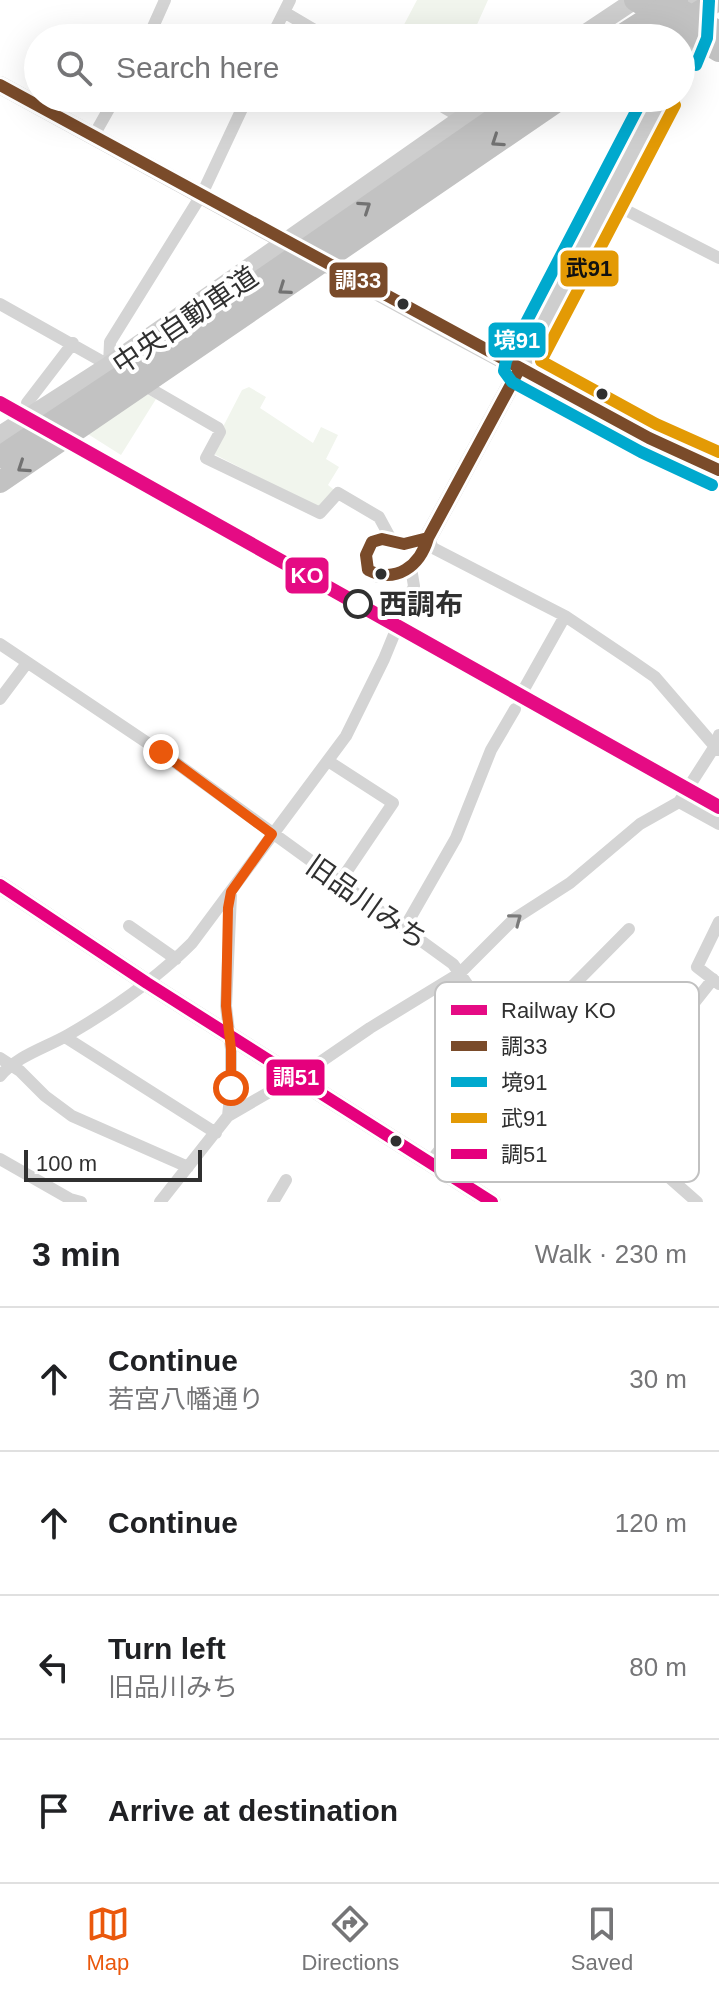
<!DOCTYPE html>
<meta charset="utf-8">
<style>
body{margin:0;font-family:Arial,"Noto Sans JP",sans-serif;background:#f6f6f6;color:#202124}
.scale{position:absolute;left:24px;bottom:20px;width:178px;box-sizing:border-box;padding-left:8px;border:4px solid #303030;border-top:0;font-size:22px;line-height:28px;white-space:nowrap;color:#303030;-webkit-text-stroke:6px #fff;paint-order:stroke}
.stop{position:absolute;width:24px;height:24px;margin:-18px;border:6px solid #ea580c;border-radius:50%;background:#fff}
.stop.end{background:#ea580c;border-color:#fff;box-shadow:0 2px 8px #0008}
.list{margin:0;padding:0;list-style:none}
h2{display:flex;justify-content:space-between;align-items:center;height:104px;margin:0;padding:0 32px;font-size:34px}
h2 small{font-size:26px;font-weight:400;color:#757577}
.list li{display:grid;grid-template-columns:52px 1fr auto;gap:24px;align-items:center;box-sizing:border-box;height:144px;padding:0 32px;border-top:2px solid #e0e0e0}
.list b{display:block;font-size:30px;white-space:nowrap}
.list p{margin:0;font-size:26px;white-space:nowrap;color:#757577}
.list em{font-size:26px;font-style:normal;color:#757577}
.icon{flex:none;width:44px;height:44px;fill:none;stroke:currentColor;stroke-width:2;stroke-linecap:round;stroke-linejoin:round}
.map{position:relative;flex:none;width:719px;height:1202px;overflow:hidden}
.search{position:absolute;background:#fff;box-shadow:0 8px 32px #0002;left:24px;right:24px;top:24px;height:88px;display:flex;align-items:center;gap:20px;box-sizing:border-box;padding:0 28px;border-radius:44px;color:#757577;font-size:30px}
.sheet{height:680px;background:#fff}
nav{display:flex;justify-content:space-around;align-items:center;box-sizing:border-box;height:112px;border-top:2px solid #e0e0e0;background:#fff;font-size:22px;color:#757577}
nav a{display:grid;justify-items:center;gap:4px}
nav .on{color:#ea580c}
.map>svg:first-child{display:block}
.green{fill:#f1f5ed}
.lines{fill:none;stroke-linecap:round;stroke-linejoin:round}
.street{stroke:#d4d4d4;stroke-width:12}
.secondary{stroke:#cecece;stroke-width:18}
.highway{stroke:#c2c2c2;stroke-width:22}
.highway-bridge{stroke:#c2c2c2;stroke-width:22}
.bus-1-casing{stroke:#fff;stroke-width:18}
.bus-2-casing{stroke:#fff;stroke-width:18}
.bus-3-casing{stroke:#fff;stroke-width:18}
.bus-4-casing{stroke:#fff;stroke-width:18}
.bus-1{stroke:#7a4b2a;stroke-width:12}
.bus-2{stroke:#00a9ce;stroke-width:12}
.bus-3{stroke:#e39a05;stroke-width:12}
.bus-4{stroke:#e5007d;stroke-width:12}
.rail-1-casing{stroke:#fff;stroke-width:20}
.rail-1{stroke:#e50b84;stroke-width:14}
.oneway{stroke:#727272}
.oneway2{stroke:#7a7a7a}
.route{stroke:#ea580c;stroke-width:10}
.bus-dot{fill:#303030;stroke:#fff;stroke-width:3}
.stop-dot{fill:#fff;stroke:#303030;stroke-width:4}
.labels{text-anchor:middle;stroke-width:8;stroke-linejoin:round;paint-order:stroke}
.street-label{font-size:28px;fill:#303030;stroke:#fff}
.stop-label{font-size:28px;font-weight:bold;fill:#303030;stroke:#fff;text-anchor:start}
.key{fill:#fff;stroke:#c1c1c1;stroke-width:2}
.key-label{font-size:22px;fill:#303030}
.line-badge{stroke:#fff;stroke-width:3}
.badge-label{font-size:22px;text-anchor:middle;font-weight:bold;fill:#fff}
.pale-badge-label{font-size:22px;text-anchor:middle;font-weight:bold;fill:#111}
</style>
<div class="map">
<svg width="719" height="1202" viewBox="0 0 719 1202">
<rect width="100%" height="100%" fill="#fff"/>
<path class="green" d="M417,0H488L471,38H397Z
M107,373L156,399L121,455L53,412Z
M249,387L266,397L260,408L313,443L321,427L338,435L326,459L339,467L328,485L338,493L322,510L210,452L242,390Z"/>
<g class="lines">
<path class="street" d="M284,12L328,38
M148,38L165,0
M271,38L290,0
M428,98L462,118
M93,137L115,98
M608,201L719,258
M0,304L112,367
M109,365L110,342L202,194L247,98
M142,384L218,428L220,432L206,458L320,513L338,493L379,517L392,541
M27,403L73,343
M383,538C405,546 406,542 428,538C424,565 405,575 378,577L368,570L365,554L370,543Z
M428,538L433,548L565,616L632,661L655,677L718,750
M0,644L161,752L453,964L495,1024L697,1202
M524,689L565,616
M0,699L27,663
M328,761L393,803L339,883
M679,802L719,824
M129,926L176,959
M405,927L456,838L491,750L515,709
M719,984L697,967L719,922
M65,1037L216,1133
M516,1043L629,929
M0,1058L20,1071L45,1096L72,1116L188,1167
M0,1076C17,1056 45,1048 68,1035C113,1009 156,979 192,943L346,736L384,659L414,586L411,568
M228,1116L316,1065L370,1028L460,973L514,919L570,883L640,824L679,802L715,746L719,735
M602,1119L713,979
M0,1159L70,1199L81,1202
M429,1163L522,1049
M160,1202L228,1116L231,1088V1049L226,1006L231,895
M273,1202L286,1180"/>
<path class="secondary" d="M578,38L635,0
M681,59L691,35L693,0
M0,85L444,328L649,438L719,470
M0,435L109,365L491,98
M428,538L520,368L661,98
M0,885L147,983L492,1202"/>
<path class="highway" d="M635,0L719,51
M679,9L719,32"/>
<path class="highway-bridge" d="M617,38L677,0
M657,38L718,0
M0,457L152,356L524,98
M0,482L562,98"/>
<g class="bus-1-casing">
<path id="bus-1" d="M0,85L649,438L719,470
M428,538C420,566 396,584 368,570L366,555L372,542L382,539L404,544Z
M428,538L520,368"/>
</g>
<g class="bus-2-casing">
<path id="bus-2" d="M696,65L707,38L709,1
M643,98L506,361L504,371L512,382L641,452L712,485"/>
</g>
<g class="bus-3-casing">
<path id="bus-3" d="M675,105L541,361L656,424L719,452"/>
</g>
<g class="bus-4-casing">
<path id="bus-4" d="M0,885L147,983L492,1202"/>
</g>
<use href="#bus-1" class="bus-1"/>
<use href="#bus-2" class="bus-2"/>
<use href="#bus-3" class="bus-3"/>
<use href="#bus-4" class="bus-4"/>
<g class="rail-1-casing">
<path id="rail-1" d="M0,403L719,807"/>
</g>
<use href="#rail-1" class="rail-1"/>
</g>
<defs><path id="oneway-chevron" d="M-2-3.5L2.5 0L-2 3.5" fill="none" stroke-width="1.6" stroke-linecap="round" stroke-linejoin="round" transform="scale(2)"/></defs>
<g class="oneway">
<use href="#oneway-chevron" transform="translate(497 141) rotate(146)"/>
<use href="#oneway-chevron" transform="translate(365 207) rotate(-34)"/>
<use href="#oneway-chevron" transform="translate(284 289) rotate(145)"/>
<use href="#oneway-chevron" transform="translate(23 467) rotate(146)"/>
</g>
<use class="oneway2" href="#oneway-chevron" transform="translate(516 919) rotate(-37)"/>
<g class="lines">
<path class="route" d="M161,752L272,834L231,892L228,908L226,1006L231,1049V1088"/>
</g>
<g class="bus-dot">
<circle cx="403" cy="304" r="7"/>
<circle cx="602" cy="394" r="7"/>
<circle cx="381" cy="574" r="7"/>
<circle cx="396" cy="1141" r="7"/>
</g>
<circle class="stop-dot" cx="358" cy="604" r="13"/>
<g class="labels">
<g class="street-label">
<text transform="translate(185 320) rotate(-34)" y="10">中央自動車道</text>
<text transform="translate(367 902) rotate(35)" y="10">旧品川みち</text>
</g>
<g class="stop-label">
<text x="379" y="614">西調布</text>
</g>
</g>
<rect x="435" y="982" width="264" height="200" rx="12" class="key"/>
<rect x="451" y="1005" width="36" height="10" fill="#e50b84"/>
<rect x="451" y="1041" width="36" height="10" fill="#7a4b2a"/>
<rect x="451" y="1077" width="36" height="10" fill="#00a9ce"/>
<rect x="451" y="1113" width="36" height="10" fill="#e39a05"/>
<rect x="451" y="1149" width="36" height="10" fill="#e5007d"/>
<g class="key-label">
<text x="501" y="1018">Railway KO</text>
<text x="501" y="1054">調33</text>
<text x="501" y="1090">境91</text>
<text x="501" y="1126">武91</text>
<text x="501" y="1162">調51</text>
</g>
<g class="line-badge">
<rect x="559" y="249" width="61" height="39" rx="8" fill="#e39a05"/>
<rect x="328" y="261" width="61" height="38" rx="8" fill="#7a4b2a"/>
<rect x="487" y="321" width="60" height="38" rx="8" fill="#00a9ce"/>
<rect x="284" y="556" width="46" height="39" rx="8" fill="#e50b84"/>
<rect x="265" y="1058" width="61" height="39" rx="8" fill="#e5007d"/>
</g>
<g class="badge-label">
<text x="358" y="288">調33</text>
<text x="517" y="348">境91</text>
<text x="307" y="583">KO</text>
<text x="296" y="1085">調51</text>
</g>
<g class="pale-badge-label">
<text x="589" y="276">武91</text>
</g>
</svg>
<div class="scale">100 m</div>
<div class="stop" style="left:231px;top:1088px"></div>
<div class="stop end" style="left:161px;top:752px"></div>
<div class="search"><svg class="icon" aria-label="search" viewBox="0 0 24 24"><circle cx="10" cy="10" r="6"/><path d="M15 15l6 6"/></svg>Search here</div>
</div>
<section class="sheet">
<h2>3 min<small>Walk · 230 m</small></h2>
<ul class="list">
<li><svg class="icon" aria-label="ahead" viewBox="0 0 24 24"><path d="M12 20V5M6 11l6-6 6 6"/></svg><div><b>Continue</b><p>若宮八幡通り</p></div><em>30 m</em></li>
<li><svg class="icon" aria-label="ahead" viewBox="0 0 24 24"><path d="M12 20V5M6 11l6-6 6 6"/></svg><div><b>Continue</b></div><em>120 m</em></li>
<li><svg class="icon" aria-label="left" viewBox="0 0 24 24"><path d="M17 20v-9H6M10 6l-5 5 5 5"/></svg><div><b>Turn left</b><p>旧品川みち</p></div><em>80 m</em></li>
<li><svg class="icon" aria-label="arrive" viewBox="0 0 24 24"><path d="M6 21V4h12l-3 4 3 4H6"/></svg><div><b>Arrive at destination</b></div></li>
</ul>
</section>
<nav>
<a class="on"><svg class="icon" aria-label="map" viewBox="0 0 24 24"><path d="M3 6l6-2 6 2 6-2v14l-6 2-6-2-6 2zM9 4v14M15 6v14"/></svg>Map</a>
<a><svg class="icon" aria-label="directions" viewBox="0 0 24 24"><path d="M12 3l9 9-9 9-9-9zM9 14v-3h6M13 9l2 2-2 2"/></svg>Directions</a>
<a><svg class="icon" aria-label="saved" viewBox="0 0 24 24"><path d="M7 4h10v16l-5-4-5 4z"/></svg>Saved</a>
</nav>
